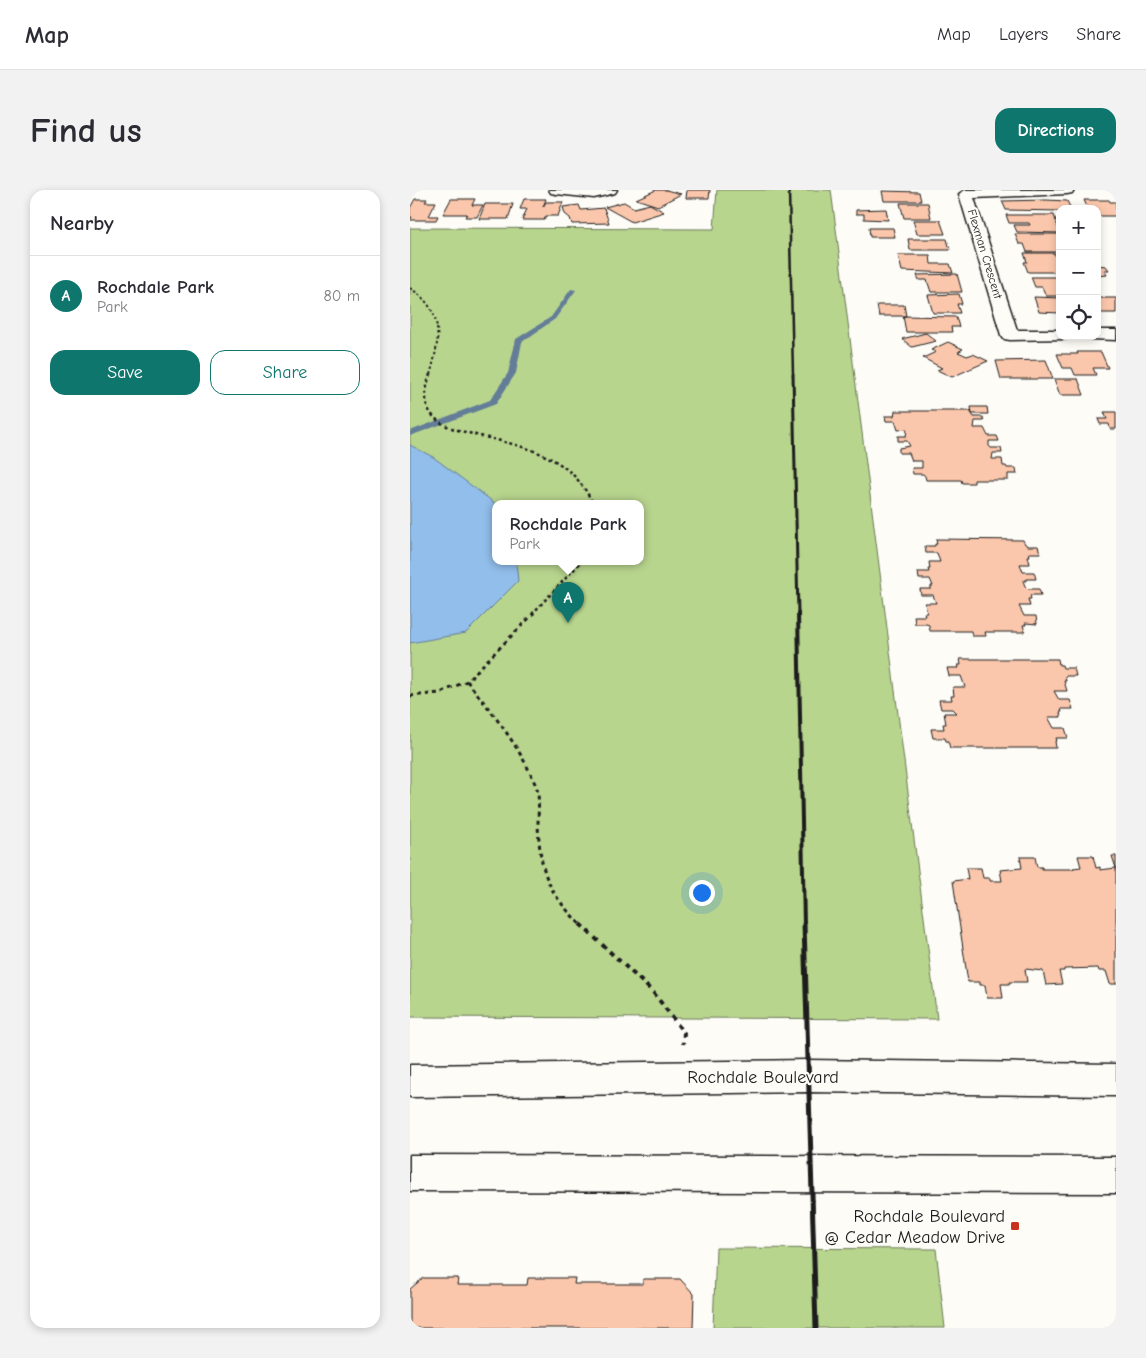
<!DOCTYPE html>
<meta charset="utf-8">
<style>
body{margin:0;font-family:"Comic Neue",sans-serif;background:#f2f2f3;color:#2b2b33}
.controls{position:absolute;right:15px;top:15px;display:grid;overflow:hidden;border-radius:10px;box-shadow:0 2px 8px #0003}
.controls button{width:45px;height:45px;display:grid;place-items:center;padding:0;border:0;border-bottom:1px solid #e1e1e2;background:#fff;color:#2b2b33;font:25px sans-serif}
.you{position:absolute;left:291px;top:702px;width:18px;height:18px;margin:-12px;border:4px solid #fff;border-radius:50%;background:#1a73e8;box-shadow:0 0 0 8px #1a73e833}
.badge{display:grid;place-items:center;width:32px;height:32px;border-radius:50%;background:#0f766e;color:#fff;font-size:16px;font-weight:700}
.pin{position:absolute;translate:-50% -41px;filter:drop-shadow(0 1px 2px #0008)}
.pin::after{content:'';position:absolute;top:26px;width:18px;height:15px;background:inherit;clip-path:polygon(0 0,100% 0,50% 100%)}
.popup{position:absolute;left:82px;top:310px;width:152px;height:65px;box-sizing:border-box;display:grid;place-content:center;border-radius:10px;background:#fff;filter:drop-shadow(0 1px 4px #0005);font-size:16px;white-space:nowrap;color:#7c7c81}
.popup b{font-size:19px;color:#2b2b33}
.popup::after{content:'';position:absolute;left:50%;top:100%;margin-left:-10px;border:10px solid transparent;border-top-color:#fff}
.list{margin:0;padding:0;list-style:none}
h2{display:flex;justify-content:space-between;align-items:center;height:65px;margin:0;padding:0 20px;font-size:21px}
h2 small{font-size:16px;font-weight:400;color:#7c7c81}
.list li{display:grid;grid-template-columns:32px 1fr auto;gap:15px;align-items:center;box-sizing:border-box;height:80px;padding:0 20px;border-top:1px solid #e1e1e2}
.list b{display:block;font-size:19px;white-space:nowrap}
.list p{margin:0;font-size:16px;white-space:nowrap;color:#7c7c81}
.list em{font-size:16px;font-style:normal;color:#7c7c81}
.actions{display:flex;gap:10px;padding:15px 20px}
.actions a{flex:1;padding:11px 0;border:1px solid #0f766e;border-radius:15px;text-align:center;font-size:18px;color:#0f766e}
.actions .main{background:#0f766e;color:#fff}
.icon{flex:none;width:28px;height:28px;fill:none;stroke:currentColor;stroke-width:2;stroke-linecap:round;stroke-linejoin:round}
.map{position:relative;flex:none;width:706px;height:1138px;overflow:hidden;border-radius:15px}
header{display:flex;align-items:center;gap:30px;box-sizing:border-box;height:70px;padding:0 25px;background:#fff;border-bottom:1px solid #e1e1e2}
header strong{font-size:24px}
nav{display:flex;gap:28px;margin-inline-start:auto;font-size:18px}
.intro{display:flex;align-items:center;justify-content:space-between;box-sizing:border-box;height:120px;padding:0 30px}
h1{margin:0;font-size:35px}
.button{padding:12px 22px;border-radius:15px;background:#0f766e;color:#fff;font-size:18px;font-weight:700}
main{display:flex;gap:30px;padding:0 30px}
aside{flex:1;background:#fff;border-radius:15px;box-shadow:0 2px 8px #0003}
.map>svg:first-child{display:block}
.green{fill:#b8d58e;stroke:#6a7855;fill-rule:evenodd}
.water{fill:#92beeb;stroke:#637d98}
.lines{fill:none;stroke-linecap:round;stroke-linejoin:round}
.stream{fill:#637d98;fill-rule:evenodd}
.building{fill:#fbc7ac;stroke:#1c1c1c}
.minor-casing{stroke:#1c1c1c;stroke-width:3}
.secondary-casing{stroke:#1c1c1c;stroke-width:3}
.path-far3{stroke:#1c1c1c;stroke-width:2;stroke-dasharray:2.5 2.5;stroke-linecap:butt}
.path-far2{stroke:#1c1c1c;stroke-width:2.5;stroke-dasharray:3 3;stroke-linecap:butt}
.path-far1{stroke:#1c1c1c;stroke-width:3;stroke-dasharray:4 4;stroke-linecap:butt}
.path{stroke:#1c1c1c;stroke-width:4;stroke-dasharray:5 5;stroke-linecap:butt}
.minor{fill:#fdfcf7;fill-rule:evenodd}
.secondary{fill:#fdfcf7;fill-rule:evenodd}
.rail-far3{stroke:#1c1c1c;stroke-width:2.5}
.rail-far2{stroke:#1c1c1c;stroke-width:3}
.rail-far1{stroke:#1c1c1c;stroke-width:4}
.rail{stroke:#1c1c1c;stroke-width:5}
.poi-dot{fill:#c8321e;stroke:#fdfcf7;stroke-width:2}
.labels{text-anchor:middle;stroke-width:4.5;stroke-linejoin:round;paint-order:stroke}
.far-street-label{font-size:12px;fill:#1c1c1c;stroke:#fdfcf7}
.near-street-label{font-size:18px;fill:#1c1c1c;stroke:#fdfcf7}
.near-poi-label{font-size:18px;fill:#1c1c1c;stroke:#fdfcf7;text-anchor:end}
</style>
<header>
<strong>Map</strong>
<nav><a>Map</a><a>Layers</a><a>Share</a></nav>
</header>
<div class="intro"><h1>Find us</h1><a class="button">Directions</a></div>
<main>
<aside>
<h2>Nearby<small></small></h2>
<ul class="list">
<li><span class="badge">A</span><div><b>Rochdale Park</b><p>Park</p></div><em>80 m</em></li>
</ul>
<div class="actions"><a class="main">Save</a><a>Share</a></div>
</aside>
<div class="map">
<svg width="706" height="1138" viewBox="0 0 706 1138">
<rect width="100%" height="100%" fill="#fdfcf7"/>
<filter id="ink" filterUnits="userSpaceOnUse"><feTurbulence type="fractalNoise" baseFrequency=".02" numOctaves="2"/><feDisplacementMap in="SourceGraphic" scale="10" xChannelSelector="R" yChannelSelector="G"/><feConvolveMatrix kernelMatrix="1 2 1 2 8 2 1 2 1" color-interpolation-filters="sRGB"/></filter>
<g filter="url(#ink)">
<path class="green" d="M307,0H421L527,829L0,827V38L304,39ZM86,314H230V372H86Z
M306,1058L526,1059L535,1138H303Z"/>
<path class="water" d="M0,255L23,267L86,314V372H106L108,391L56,443L0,453Z"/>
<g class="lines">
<path class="stream" d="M161,99L166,100L145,129L112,152L106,183L86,214L0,246V241L80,210L98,183L106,149L141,127Z"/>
</g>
<path class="building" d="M246,0H256L271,4L248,16L226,9Z
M277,0H300L299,8H276Z
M472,1L509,2L511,11H474Z
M5,9H17L15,12H26L19,26H28L26,30H0L2,27H0V18Z
M41,9H65L62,15H73L67,27H55L57,24H33Z
M114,9H136L133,17L136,12H153L148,26H136L134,30H112L117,19H110Z
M636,10L657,11L661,19H650V21L596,20L592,11Z
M674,10H699L700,12H706V26H687V19H678Z
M214,12L224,18L240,14L254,22L222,32L195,17Z
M490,13H518L521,28H494Z
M75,14H103L98,29H69Z
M169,15L171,20L194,18L199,33L162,34L160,28L155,24L153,17Z
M476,19L478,30L454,29V24H446V20Z
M596,25H644L650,43L607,42L604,35H620L619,33H599Z
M503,30H530L535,44H507Z
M459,38H483L485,47H460Z
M605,44H650V62H617L614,54H609Z
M498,49H537L540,60H500Z
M614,63H644L649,73L650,82H618L614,72H617Z
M488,65H520L521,74H540L543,83L492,81Z
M687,75L696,76L699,80H694L697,85L687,86Z
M547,84L552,102H521L517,90H509L507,85Z
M621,87H650V106H636L632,97H625Z
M549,104L552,114H547L550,123H523L518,105Z
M624,107L650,108V123L629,122Z
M687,108H706V123H687Z
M467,115H494L496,126H469Z
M493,126L546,127L549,137H541L542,142H496Z
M516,143L526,151L502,157L492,149Z
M538,152L553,159L548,162L557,166L563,164L578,171L542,187L527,180L532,178L513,168L526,162L521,160Z
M667,162H691L698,178H683L686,185H665L662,178H653L647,164H668Z
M636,170L643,189H591L586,171Z
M644,189H668L674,205H650Z
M561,217H577L578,224H562Z
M485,221H560L564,227H573L574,231H565L564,238H574L578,246H587L589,251H579V256L581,258H591L592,263H583L582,269H592L593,276H596L597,278H606L607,284H598V290H564V293H552L551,290H516L515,286L513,284H503L502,278H512V271H502L499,263H489V258L500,256L497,251H488V246H496L497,239L488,240L485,231H476L475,226H484Z
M694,222H706V239H700L699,234H690L688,229H697Z
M526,349L613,350L615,354L618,356H628L630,363H619L620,366H618L620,374H610L613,382H624L626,389H616V391H613L615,396L618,399H629L631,405H620L621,409H618L620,416H609L614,426H626L627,434L615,433L616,435H613L615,442H575L576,446H562L561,441H520L519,435L516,434H505L504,426H515L514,423H517L515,413H526L523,405H511L510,399H521V396H523L520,389H509L508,382H519L518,379H520L519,372H530L527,363H516L515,356H525V354H527Z
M550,469H648L649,475H652L653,478H664L666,486H655L656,491H654L657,501H644L649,510H660L663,519H651L652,522H650L651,527H638L644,538H655L658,548H646L647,551H645L646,558H540L538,551H536L535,548H523L521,539H534L533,534H536L534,523H547L543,519H531L529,510H542L541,506H544L543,497H555L551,486H539L537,478H549L548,475H551Z
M668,666H683L686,678L690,677V680L706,678L702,666H706V794H700L696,781H689L688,778L654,779V781H649L652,794L636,795L633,781L615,779L617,792H599L600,794H591L593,808H577L575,795H570V792H558L543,691L558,689L556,678H571L573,688H580V691H592L590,680L612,678L610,667H625L627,677H632V679H664L663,678L671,677Z
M13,1088H48L47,1095H117L118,1088H165L164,1094H233V1089H270L284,1104L283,1138H0V1099Z"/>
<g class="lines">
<g class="minor-casing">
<path id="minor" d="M139,0H207L205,3L184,8L146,4L141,3Z
M555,0H664L662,3L657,4L564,8L607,140H650V146H658L656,149L600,150L594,149L591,145L549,4Z
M687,140H706V150L681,149L679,146H687Z"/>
</g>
<g class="secondary-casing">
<path id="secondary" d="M397,870L706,874V906L397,902L0,907V875Z
M0,965L706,967V1003L0,1001Z"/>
</g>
<path class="path-far3" d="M0,98C35,121 30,150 20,185"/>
<path class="path-far2" d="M20,184C16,197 12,216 24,227C34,238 52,241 66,245C115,257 160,264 183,314
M122,424L171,372"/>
<path class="path-far1" d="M57,491C83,524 110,556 126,596C130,606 128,622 128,634C130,682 137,701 171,735
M0,506L30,503L57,491L124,423"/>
<path class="path" d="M170,734L243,802L274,843L273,854"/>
<use href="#minor" class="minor"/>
<use href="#secondary" class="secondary"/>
<path class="rail-far3" d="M379,0L383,185"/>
<path class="rail-far2" d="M383,184L388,424"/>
<path class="rail-far1" d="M388,423L394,735"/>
<path class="rail" d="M394,734L406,1138"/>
</g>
</g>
<rect class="poi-dot" x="600" y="1031" width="10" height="10" rx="2.5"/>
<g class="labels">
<g class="far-street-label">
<text transform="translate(575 64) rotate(73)" y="4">Flexman Crescent</text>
</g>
<g class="near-street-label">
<text x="353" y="893">Rochdale Boulevard</text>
</g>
<g class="near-poi-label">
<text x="595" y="1032">Rochdale Boulevard<tspan x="595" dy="21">@ Cedar Meadow Drive</tspan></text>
</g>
</g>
</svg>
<div class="controls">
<button>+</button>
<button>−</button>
<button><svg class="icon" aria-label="locate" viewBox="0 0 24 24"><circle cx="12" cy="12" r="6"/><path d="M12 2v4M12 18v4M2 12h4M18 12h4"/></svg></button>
</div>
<div class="you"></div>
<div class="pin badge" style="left:158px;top:433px">A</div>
<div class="popup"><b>Rochdale Park</b>Park</div>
</div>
</main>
